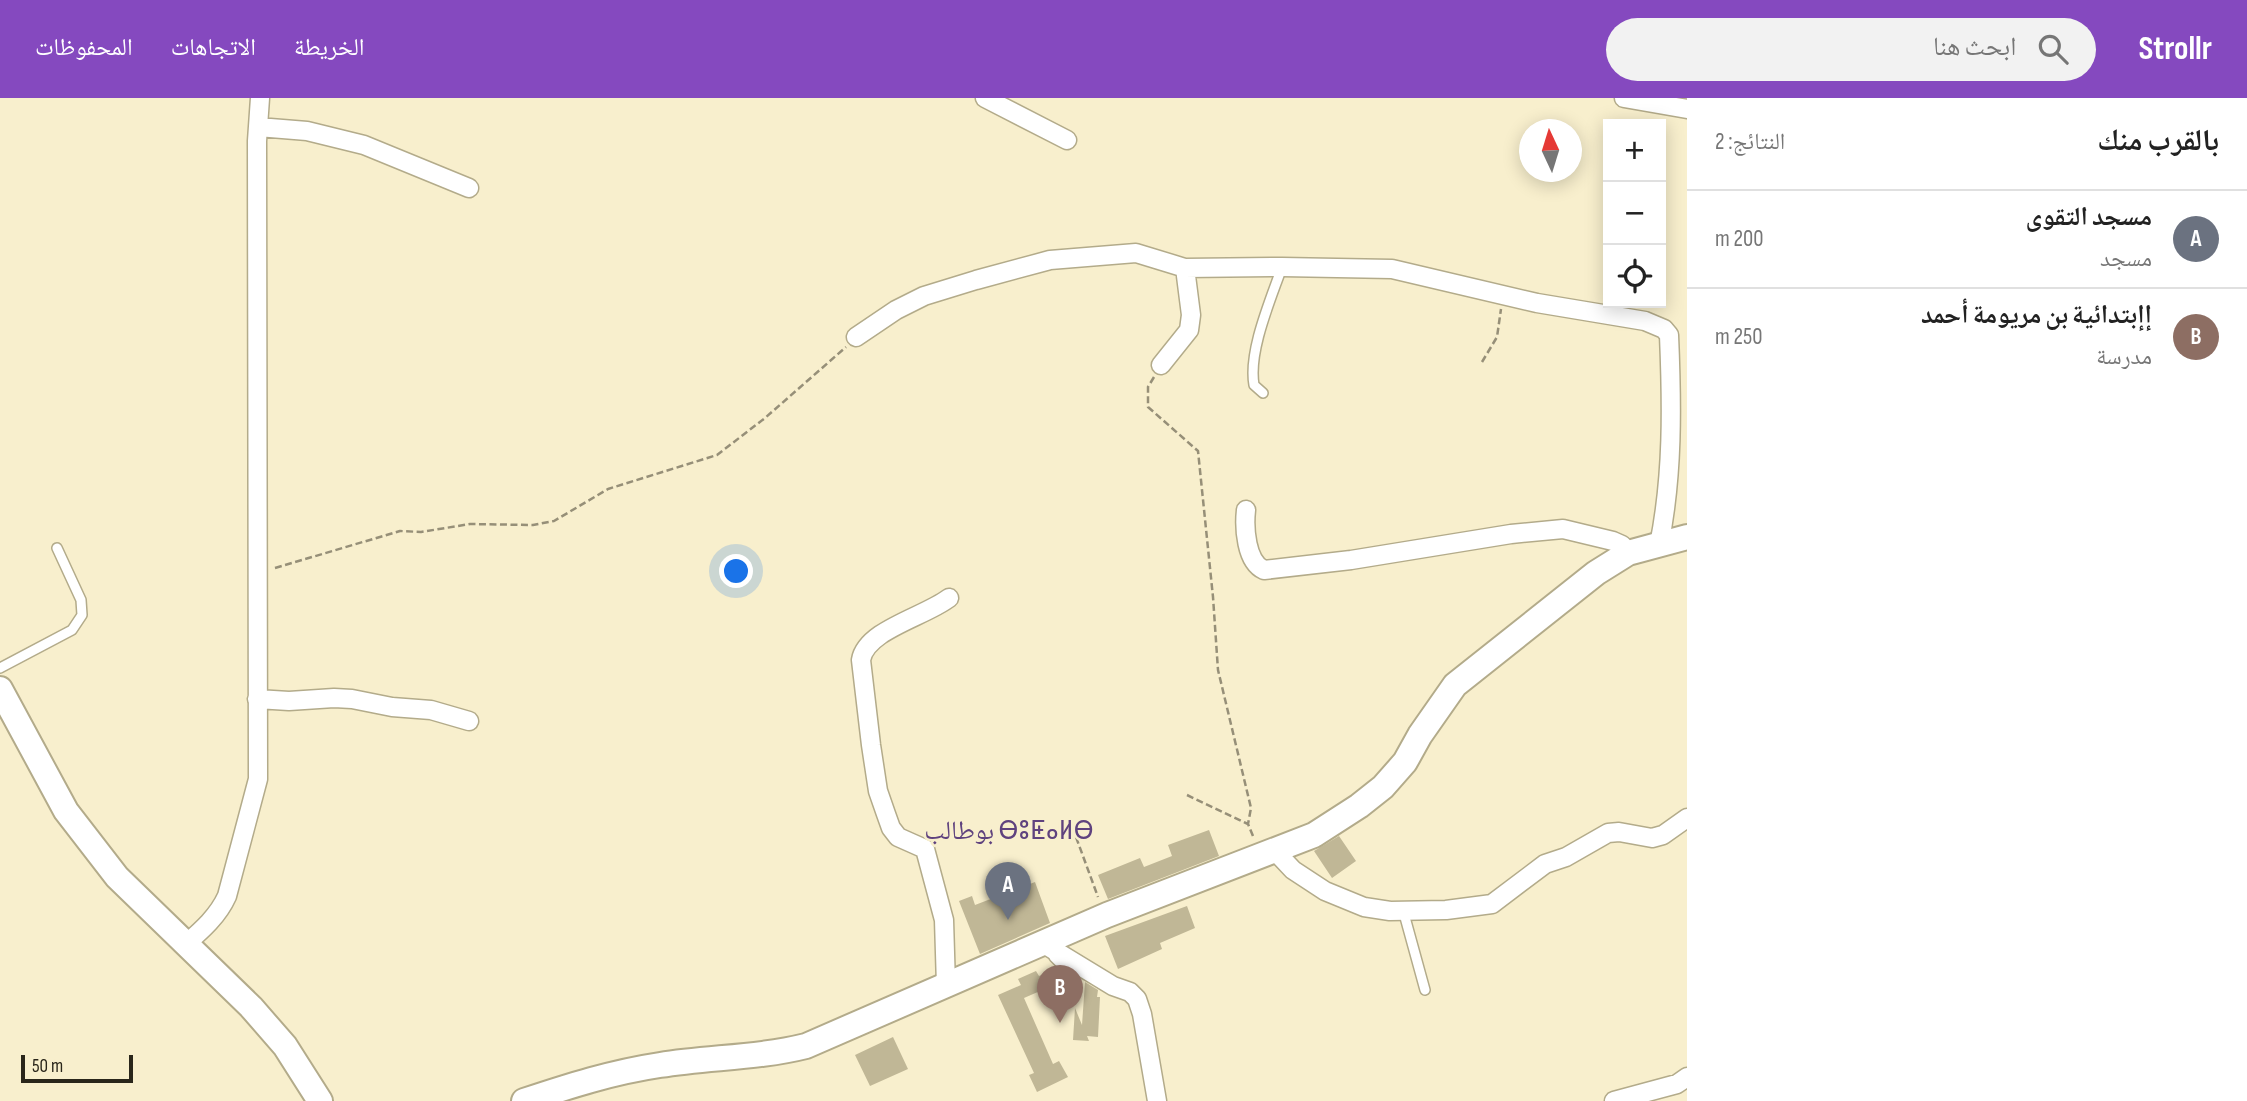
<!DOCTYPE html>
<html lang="ar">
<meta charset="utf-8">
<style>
body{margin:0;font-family:"Sofia Sans Condensed","Noto Naskh Arabic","Noto Sans Tifinagh",sans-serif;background:#f2f2f2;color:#222;direction:rtl}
.controls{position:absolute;right:21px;top:21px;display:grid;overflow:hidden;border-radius:0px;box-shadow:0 4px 18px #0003}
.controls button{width:63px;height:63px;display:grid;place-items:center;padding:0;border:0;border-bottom:2px solid #e0e0e0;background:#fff;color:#222;font:35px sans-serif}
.compass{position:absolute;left:1519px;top:21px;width:63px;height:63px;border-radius:50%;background:#fff;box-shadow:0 4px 18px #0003;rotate:356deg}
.scale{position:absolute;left:21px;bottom:18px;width:112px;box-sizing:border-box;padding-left:7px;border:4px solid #2a261a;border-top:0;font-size:19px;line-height:24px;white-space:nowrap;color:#2a261a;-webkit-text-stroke:5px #f8efcd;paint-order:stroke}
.you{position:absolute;left:737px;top:474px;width:24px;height:24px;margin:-18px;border:5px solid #fff;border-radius:50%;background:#1a73e8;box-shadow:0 0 0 10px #1a73e833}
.badge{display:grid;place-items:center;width:46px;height:46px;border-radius:50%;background:#8549bf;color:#fff;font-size:23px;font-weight:700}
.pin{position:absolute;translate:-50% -58px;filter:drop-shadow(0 2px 4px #0008)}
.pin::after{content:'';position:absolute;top:37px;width:24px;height:21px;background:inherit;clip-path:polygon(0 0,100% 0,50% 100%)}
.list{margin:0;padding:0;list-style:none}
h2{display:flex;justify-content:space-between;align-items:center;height:91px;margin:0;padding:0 28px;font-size:30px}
h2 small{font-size:23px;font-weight:400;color:#767676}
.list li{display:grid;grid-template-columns:46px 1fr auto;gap:21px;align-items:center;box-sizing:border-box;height:98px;padding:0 28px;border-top:2px solid #e0e0e0}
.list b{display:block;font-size:26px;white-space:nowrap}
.list p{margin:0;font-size:23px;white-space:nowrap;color:#767676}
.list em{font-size:23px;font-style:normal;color:#767676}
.icon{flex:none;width:38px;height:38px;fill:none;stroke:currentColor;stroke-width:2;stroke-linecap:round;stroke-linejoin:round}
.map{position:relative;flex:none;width:1687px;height:1003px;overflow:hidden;direction:ltr}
header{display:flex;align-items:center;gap:42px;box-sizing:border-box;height:98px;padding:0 35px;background:#8549bf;color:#fff}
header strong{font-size:33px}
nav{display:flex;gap:38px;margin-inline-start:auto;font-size:24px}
.search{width:490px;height:63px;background:#f2f2f2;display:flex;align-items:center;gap:18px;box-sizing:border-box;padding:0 24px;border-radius:38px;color:#767676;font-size:26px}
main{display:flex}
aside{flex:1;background:#fff}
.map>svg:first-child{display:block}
.building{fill:#c0b796}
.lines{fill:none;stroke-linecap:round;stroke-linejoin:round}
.lane-casing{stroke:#b3ab8a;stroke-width:12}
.street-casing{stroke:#b3ab8a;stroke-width:21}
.secondary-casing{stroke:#b3ab8a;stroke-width:28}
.path{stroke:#968f78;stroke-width:2.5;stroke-dasharray:7 3.5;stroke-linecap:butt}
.lane{stroke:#fff;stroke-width:9}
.street{stroke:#fff;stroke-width:18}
.secondary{stroke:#fff;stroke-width:24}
.labels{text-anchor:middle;stroke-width:5;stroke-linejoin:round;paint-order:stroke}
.quarter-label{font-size:26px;fill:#5f427e;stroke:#f8efcd}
</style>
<header>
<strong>Strollr</strong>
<div class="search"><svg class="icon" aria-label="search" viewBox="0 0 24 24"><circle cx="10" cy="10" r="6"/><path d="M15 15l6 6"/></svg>ابحث هنا</div>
<nav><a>الخريطة</a><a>الاتجاهات</a><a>المحفوظات</a></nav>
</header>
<main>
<aside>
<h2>بالقرب منك<small>النتائج: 2</small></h2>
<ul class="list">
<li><span class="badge" style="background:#6b7280">A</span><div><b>مسجد التقوى</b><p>مسجد</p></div><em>200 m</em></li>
<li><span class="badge" style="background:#8d6e63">B</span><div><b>إإبتدائية بن مريومة أحمد</b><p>مدرسة</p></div><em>250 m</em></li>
</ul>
</aside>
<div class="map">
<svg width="1687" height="1003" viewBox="0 0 1687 1003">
<rect width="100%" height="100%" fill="#f8efcd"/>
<path class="building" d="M1209,732L1219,758L1108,801L1098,777L1140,760L1144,769L1172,758L1168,747Z
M1339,738L1356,763L1332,780L1314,753Z
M1035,784L1050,825L980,856L959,803L972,798L975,807Z
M1187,808L1195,830L1160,845L1162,851L1118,871L1105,838Z
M1056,871L1063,883L1024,900L1053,966L1059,963L1068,979L1037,994L1029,977L1034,975L998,897L1021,887L1018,881L1036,873L1039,878Z
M1085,884L1098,892L1097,899H1100L1098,939L1087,938L1089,943L1073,942L1075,910L1082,927Z
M893,939L908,971L870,988L855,957Z"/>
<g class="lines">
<g class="lane-casing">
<path id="lane" d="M1263,295L1254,287C1248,253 1271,201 1282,169
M0,570L72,532L82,517L81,502L57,450
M1403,812L1425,892
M1054,859L1073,878L1069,891"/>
</g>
<g class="street-casing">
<path id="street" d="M985,0L1067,42
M1624,0L1687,11
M258,29L307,33L364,47L469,90
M856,239L896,212L924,198L976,182L1050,162L1136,155L1185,170L1282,169L1392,171L1537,205L1645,223L1664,231L1669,237C1672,308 1673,378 1659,447
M1161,267L1189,232L1191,217L1185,170
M1246,412C1244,430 1246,464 1264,472L1351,462L1511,436L1563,431L1613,443L1622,447L1628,455
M257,601L289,603L334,600L352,601L392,609L431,612L469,623
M1275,753L1293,772L1325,793L1364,809L1390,813L1446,812L1492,806L1545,766L1566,759L1608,735L1619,734L1652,740L1663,737L1687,720
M186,846C202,832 218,818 227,798L258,681L257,43L260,0
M1044,846L1113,888L1130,894L1137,901L1142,916L1157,1003
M946,888L944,822L925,751L898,739L891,730L886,716L878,693L871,647L861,562C866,532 924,519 949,500
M1614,1003L1677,986L1687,979"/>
</g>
<g class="secondary-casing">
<path id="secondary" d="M0,591L66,713L117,779L251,909L285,948L320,1003
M524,1003C569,988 613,974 660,967C709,959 758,960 806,948L1107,817L1314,737L1359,708L1383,689L1405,664L1420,637L1455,587L1596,475L1628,455L1687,439"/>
</g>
<path class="path" d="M1482,264L1497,239L1501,211
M1154,279L1148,289V309L1198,353L1213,499L1218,572L1251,710L1248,726
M275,470L400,433L421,434L470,426L533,427L554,423L608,391L717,357L765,320L846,249
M1187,697L1248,726L1253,738
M1076,739L1098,799"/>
<use href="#lane" class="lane"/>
<use href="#street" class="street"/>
<use href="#secondary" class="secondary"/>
</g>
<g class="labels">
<g class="quarter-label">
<text x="1009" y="741">بوطالب ⴱⵓⵟⴰⵍⴱ</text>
</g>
</g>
</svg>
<div class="controls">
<button>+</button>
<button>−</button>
<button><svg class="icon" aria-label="locate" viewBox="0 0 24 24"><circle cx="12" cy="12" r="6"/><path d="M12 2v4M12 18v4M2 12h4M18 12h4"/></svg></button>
</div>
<svg class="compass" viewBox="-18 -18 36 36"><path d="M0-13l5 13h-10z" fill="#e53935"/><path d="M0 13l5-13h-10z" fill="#767676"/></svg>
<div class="scale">50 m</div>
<div class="you"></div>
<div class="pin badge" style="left:1008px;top:822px;background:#6b7280">A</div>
<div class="pin badge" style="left:1060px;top:925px;background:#8d6e63">B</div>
</div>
</main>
